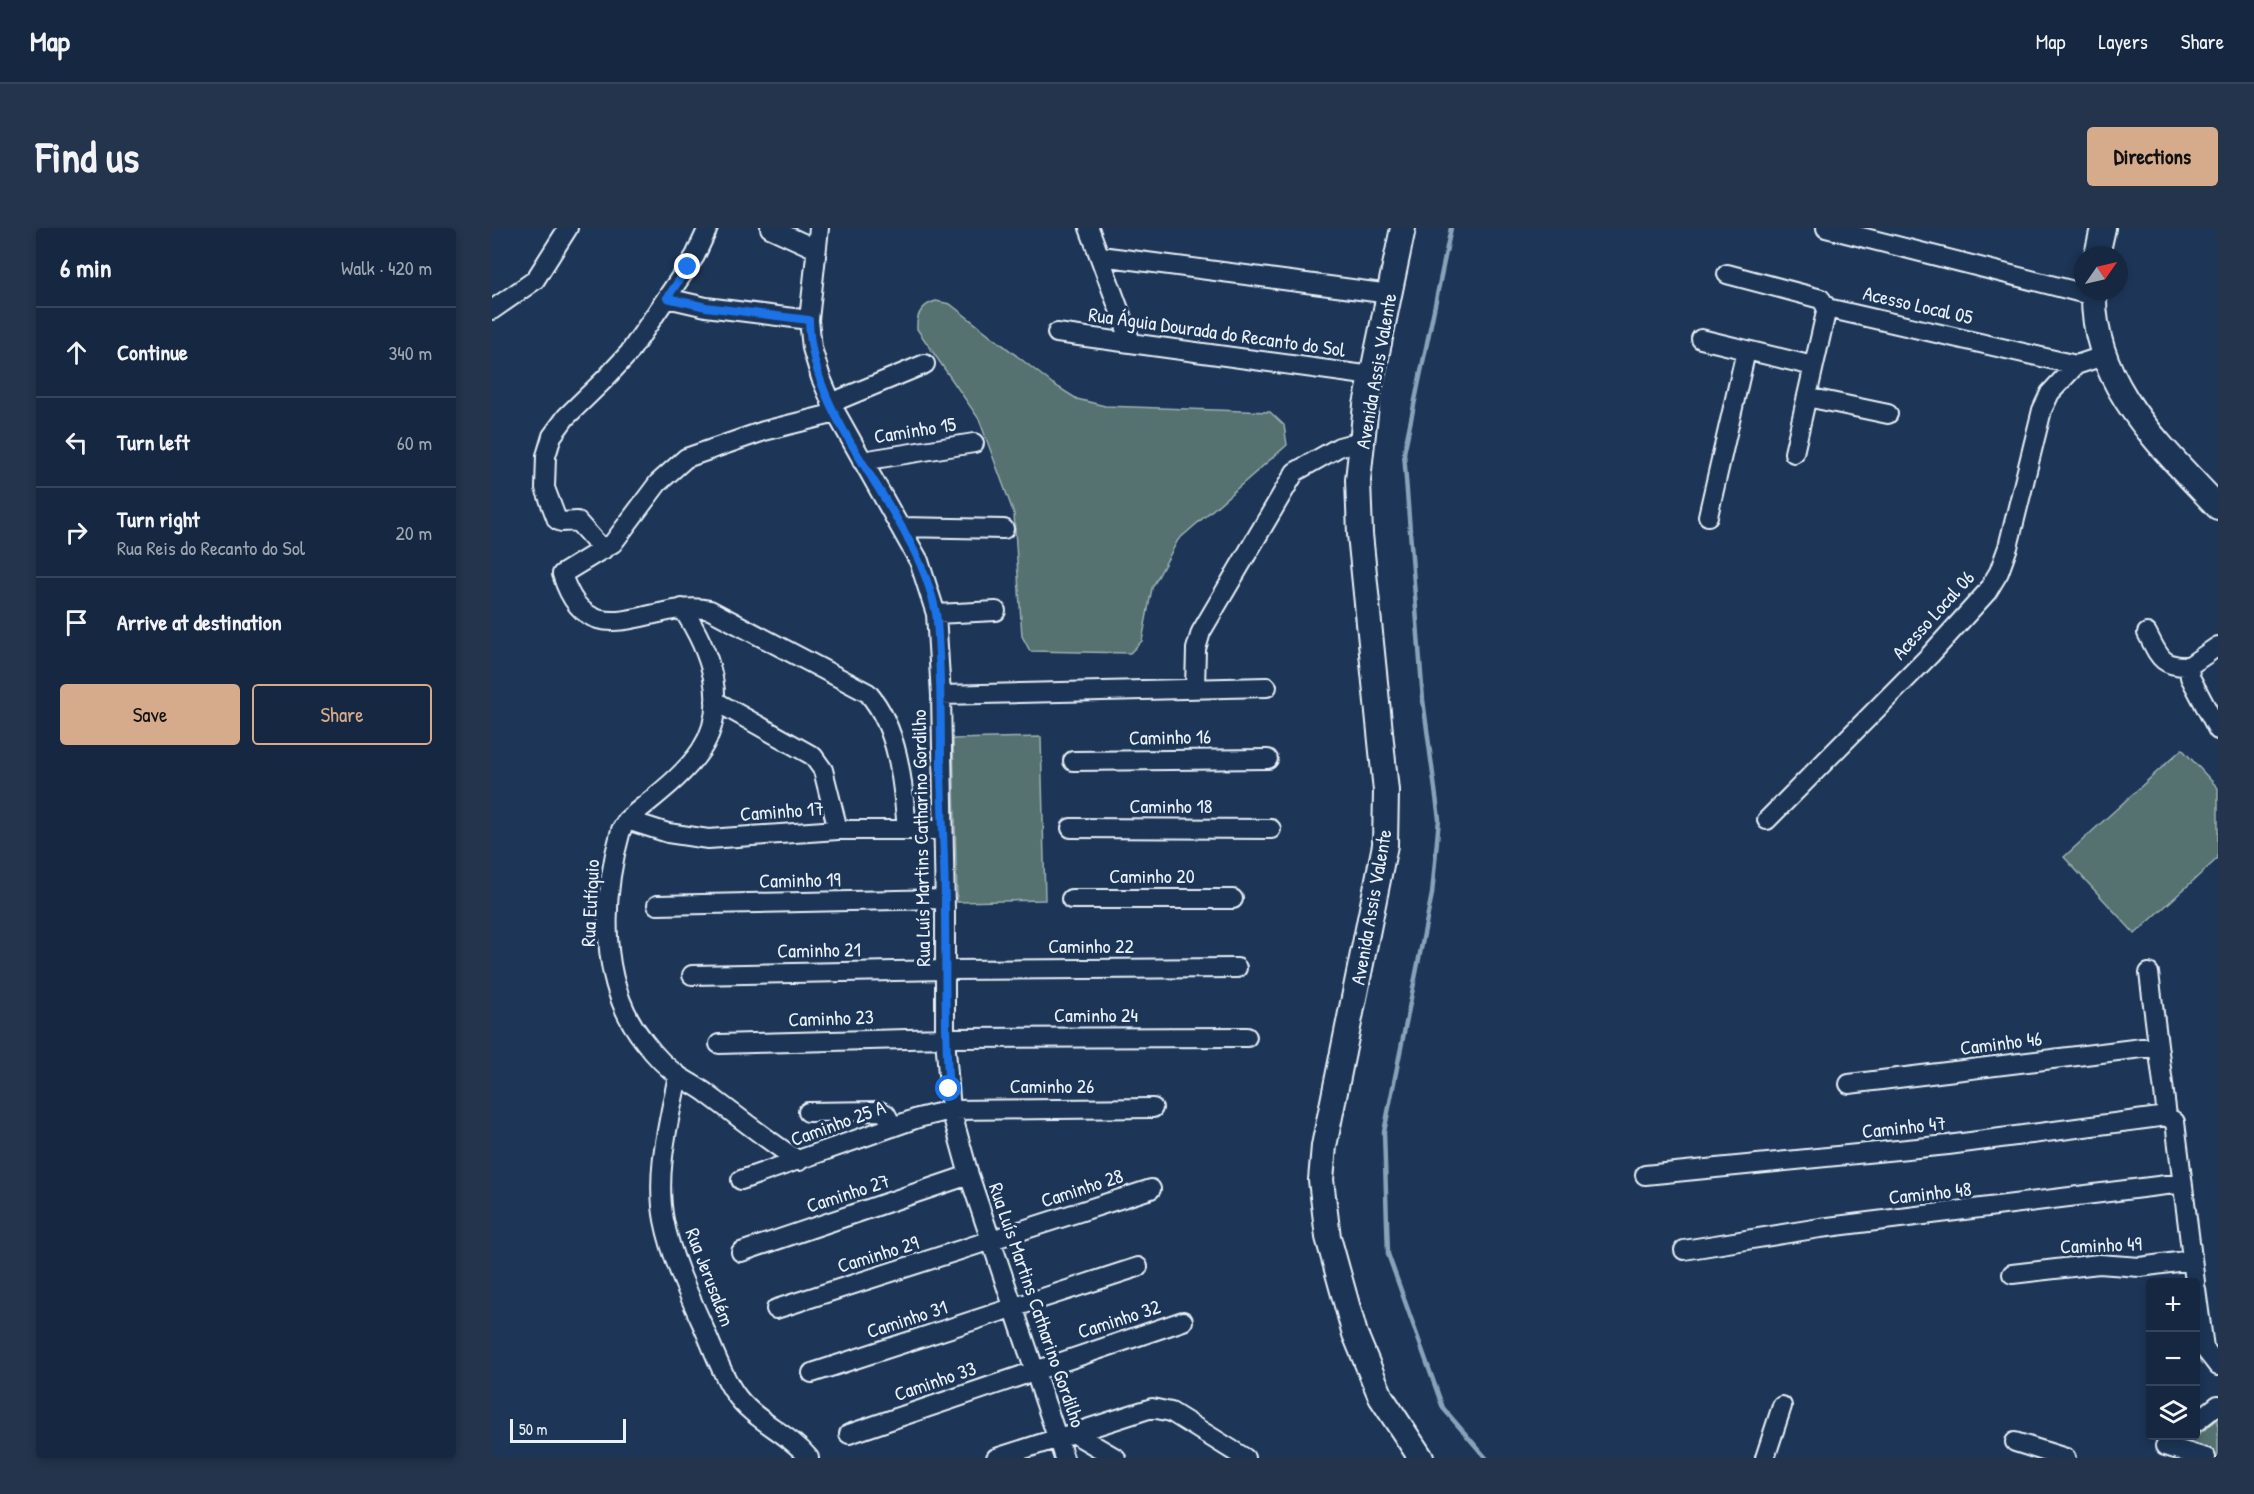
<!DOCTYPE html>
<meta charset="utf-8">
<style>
body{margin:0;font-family:"Patrick Hand",sans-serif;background:#23344c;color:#f1f3f6}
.controls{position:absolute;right:18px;bottom:18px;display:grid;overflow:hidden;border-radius:6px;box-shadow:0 3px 9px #0003}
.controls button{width:54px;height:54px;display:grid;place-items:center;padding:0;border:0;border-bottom:2px solid #35445a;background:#162841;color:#f1f3f6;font:30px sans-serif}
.compass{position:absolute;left:1582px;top:18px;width:54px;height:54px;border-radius:50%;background:#162841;box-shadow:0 3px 9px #0003;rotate:56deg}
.scale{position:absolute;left:18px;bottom:15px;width:116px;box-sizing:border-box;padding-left:6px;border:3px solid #e8f1f8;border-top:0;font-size:16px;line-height:21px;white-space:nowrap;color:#e8f1f8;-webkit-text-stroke:4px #1d3557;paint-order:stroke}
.stop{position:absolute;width:18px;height:18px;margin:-14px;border:4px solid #1a73e8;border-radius:50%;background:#fff}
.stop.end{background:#1a73e8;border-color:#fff;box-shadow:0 2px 6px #0008}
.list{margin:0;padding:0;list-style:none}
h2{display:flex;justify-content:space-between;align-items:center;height:78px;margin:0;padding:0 24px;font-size:26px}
h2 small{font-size:20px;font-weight:400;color:#9ea6b1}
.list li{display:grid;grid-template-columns:39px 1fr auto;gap:18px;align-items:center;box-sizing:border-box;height:90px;padding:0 24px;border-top:2px solid #35445a}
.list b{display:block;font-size:22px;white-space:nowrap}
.list p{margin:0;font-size:20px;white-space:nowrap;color:#9ea6b1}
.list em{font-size:20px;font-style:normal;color:#9ea6b1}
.actions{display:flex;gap:12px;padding:18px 24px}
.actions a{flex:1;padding:14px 0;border:2px solid #d6ab8b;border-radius:6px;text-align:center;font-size:21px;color:#d6ab8b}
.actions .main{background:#d6ab8b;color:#111}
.icon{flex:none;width:33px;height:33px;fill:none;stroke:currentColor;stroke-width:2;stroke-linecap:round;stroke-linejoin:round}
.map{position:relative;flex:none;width:1726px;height:1230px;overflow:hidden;border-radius:6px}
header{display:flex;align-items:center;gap:36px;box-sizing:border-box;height:84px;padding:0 30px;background:#162841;border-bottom:2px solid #35445a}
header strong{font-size:28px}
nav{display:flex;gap:33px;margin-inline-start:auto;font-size:21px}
.intro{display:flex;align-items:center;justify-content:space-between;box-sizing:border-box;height:144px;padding:0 36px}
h1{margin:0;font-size:42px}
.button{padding:15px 27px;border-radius:6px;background:#d6ab8b;color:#111;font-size:21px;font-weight:700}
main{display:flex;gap:36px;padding:0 36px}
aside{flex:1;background:#162841;border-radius:6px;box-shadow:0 3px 9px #0003}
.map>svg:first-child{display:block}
.green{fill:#54716f;stroke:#9eb1b4;stroke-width:1.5}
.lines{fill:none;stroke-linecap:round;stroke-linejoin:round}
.stream{stroke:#87a2b9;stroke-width:4.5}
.minor-casing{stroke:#e8f1f8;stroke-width:22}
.major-casing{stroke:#e8f1f8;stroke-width:28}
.minor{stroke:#1d3557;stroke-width:18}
.major{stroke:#1d3557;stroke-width:24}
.route{stroke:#1a73e8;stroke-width:8}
.labels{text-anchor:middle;stroke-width:6;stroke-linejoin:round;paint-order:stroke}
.street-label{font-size:20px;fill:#e8f1f8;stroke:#1d3557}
</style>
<header>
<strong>Map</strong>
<nav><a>Map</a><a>Layers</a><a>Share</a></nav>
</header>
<div class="intro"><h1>Find us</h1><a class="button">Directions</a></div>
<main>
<aside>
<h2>6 min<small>Walk · 420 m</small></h2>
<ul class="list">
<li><svg class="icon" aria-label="ahead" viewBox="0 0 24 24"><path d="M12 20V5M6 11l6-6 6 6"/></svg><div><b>Continue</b></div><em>340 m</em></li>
<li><svg class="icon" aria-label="left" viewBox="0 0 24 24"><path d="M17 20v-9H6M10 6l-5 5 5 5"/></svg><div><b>Turn left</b></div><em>60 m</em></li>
<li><svg class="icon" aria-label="right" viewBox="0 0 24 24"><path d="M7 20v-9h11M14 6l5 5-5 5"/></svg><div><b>Turn right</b><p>Rua Reis do Recanto do Sol</p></div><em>20 m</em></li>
<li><svg class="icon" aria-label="arrive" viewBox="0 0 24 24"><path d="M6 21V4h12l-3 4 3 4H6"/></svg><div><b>Arrive at destination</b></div></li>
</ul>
<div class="actions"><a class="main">Save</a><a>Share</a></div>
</aside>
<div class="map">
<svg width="1726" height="1230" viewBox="0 0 1726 1230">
<rect width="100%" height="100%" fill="#1d3557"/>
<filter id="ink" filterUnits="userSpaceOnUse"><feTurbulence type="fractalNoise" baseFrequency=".0167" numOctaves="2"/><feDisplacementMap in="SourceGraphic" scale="12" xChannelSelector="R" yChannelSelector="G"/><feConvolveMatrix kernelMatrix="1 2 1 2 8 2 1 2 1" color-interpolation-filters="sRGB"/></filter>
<g filter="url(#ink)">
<path class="green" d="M444,73L458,76L561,156L585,171L613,178L778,184L792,197L795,217L686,312L660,360L650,413L638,425L538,423L530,408L522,286L487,191L425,101C424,87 429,77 444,73Z
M549,509L553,672L465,674L461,511Z
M1690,521L1726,560V630L1643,706L1572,629Z
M1726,1191V1230L1688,1221Z"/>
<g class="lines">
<path class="stream" d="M959,0L912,225L931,472L947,591L940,666L892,904L896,1026L951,1180L994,1230"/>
<g class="minor-casing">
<path id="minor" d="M278,0L324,21
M327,0L317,92L320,120L329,150L344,185L427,333L444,386L449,467L453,682V810L459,882L477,947L572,1230
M597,0L639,114
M1334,0L1602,68
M609,28L898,66
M1235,46L1329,71L1335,80L1584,137L1611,128
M175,70L214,79L317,92
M0,82L43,52L76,0
M565,105L880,148
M1209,111L1321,138
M1315,169L1396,186
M339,175L433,136
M344,185L272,203L194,230L166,255L121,315L70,346C97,434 161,369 218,382L376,465C407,501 411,556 415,602
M1302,225L1335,80
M370,233L482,215
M1216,288L1254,123
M409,299L512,301
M111,322L85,293L69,294L65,292L53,260L54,228L60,208L74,189L112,152L137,125L203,28L216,0
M190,380C217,421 239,476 209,522C191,549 159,571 135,592L129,602C110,669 106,756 152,813C161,825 175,840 187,848C197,855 209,860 218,868C248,890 276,913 307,933
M444,386L504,383
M1655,405C1667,428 1669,439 1697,438
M1726,418L1697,438L1698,449L1726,502
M703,460L704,421L709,404L803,244L847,219L869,213
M449,467L775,459
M223,473L321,528L331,542L346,602
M581,533L776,531
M135,592L176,605L216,611L346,602H450
M1275,592L1438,427L1495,364L1507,344L1516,319L1550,182L1558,165L1584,137
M579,600L779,601
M579,671H741
M165,677L453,671
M1657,745L1675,888L1683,894L1703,1054
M200,747L454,742L745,740
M227,816L453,810L755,809
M186,847C177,894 163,944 172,992C179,1028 196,1065 211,1098C221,1120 229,1145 242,1164C261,1193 296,1204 317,1230
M1357,856L1666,818
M316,884L388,883L394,886L401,899
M1153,947L1456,917L1675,888
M249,952L426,890L459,882L661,880
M1192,1022L1328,1000L1690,955
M249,1024L477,947
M1520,1046L1607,1036L1648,1039L1700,1032
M1704,1061L1712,1120L1726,1138
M284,1081L659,961
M320,1145L646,1039
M1704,1194L1726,1177
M581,1205L624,1230
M357,1206L691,1093
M1523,1214L1574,1230
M1673,1218L1714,1230
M504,1230L660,1180L679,1184L753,1230
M1273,1230L1290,1178"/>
</g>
<g class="major-casing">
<path id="major" d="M911,0L874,177L866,252L868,306L894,563L893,617L832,918L829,952L836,1009L863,1106L889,1169L929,1230
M1605,27L1611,0
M1602,63C1599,155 1668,217 1726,279"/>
</g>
<use href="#minor" class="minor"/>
<use href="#major" class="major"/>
</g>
</g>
<g class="lines" filter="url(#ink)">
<path class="route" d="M196,39L175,70L214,79L317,92C319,200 424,281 444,385C446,398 446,412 447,426C449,465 449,504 449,544C450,590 453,637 453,684C454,743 452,802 457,861"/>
</g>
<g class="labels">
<g class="street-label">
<text transform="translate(1426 77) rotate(13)" y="7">Acesso Local 05</text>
<text transform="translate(725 104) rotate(8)" y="7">Rua Águia Dourada do Recanto do Sol</text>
<text transform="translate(884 143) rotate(-80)" y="7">Avenida Assis Valente</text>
<text transform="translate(423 202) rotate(-9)" y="7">Caminho 15</text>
<text transform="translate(1441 387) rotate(-48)" y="7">Acesso Local 06</text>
<text transform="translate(678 509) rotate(-1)" y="7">Caminho 16</text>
<text x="679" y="585">Caminho 18</text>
<text transform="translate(290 583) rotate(-4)" y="7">Caminho 17</text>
<text transform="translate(429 610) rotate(-91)" y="7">Rua Luís Martins Catharino Gordilho</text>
<text x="660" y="655">Caminho 20</text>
<text transform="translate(308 652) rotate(-1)" y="7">Caminho 19</text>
<text transform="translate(98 675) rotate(-87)" y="7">Rua Eutíquio</text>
<text transform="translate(879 679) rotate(-80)" y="7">Avenida Assis Valente</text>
<text x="599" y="725">Caminho 22</text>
<text transform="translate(327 722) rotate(-1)" y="7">Caminho 21</text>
<text x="604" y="794">Caminho 24</text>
<text transform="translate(339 790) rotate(-2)" y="7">Caminho 23</text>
<text transform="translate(1509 815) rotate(-7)" y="7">Caminho 46</text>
<text x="560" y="865">Caminho 26</text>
<text transform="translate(346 895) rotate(-20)" y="7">Caminho 25 A</text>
<text transform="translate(1412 899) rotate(-6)" y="7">Caminho 47</text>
<text transform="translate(590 960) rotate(-18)" y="7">Caminho 28</text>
<text transform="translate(356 965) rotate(-18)" y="7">Caminho 27</text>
<text transform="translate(1438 965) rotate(-6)" y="7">Caminho 48</text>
<text transform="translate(1609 1017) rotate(-2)" y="7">Caminho 49</text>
<text transform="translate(386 1026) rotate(-17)" y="7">Caminho 29</text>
<text transform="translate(218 1049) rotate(69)" y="7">Rua Jerusalém</text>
<text transform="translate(545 1077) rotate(71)" y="7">Rua Luís Martins Catharino Gordilho</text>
<text transform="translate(415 1091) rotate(-18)" y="7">Caminho 31</text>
<text transform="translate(627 1091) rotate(-18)" y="7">Caminho 32</text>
<text transform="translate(443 1153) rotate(-19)" y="7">Caminho 33</text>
</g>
</g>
</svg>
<div class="controls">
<button>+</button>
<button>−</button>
<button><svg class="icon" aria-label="layers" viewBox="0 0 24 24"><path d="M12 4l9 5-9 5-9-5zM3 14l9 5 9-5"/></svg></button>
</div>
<svg class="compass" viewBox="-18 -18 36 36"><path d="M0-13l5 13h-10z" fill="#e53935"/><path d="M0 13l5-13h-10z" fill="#9ea6b1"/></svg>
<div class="scale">50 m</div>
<div class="stop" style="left:457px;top:861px"></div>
<div class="stop end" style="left:196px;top:39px"></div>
</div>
</main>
